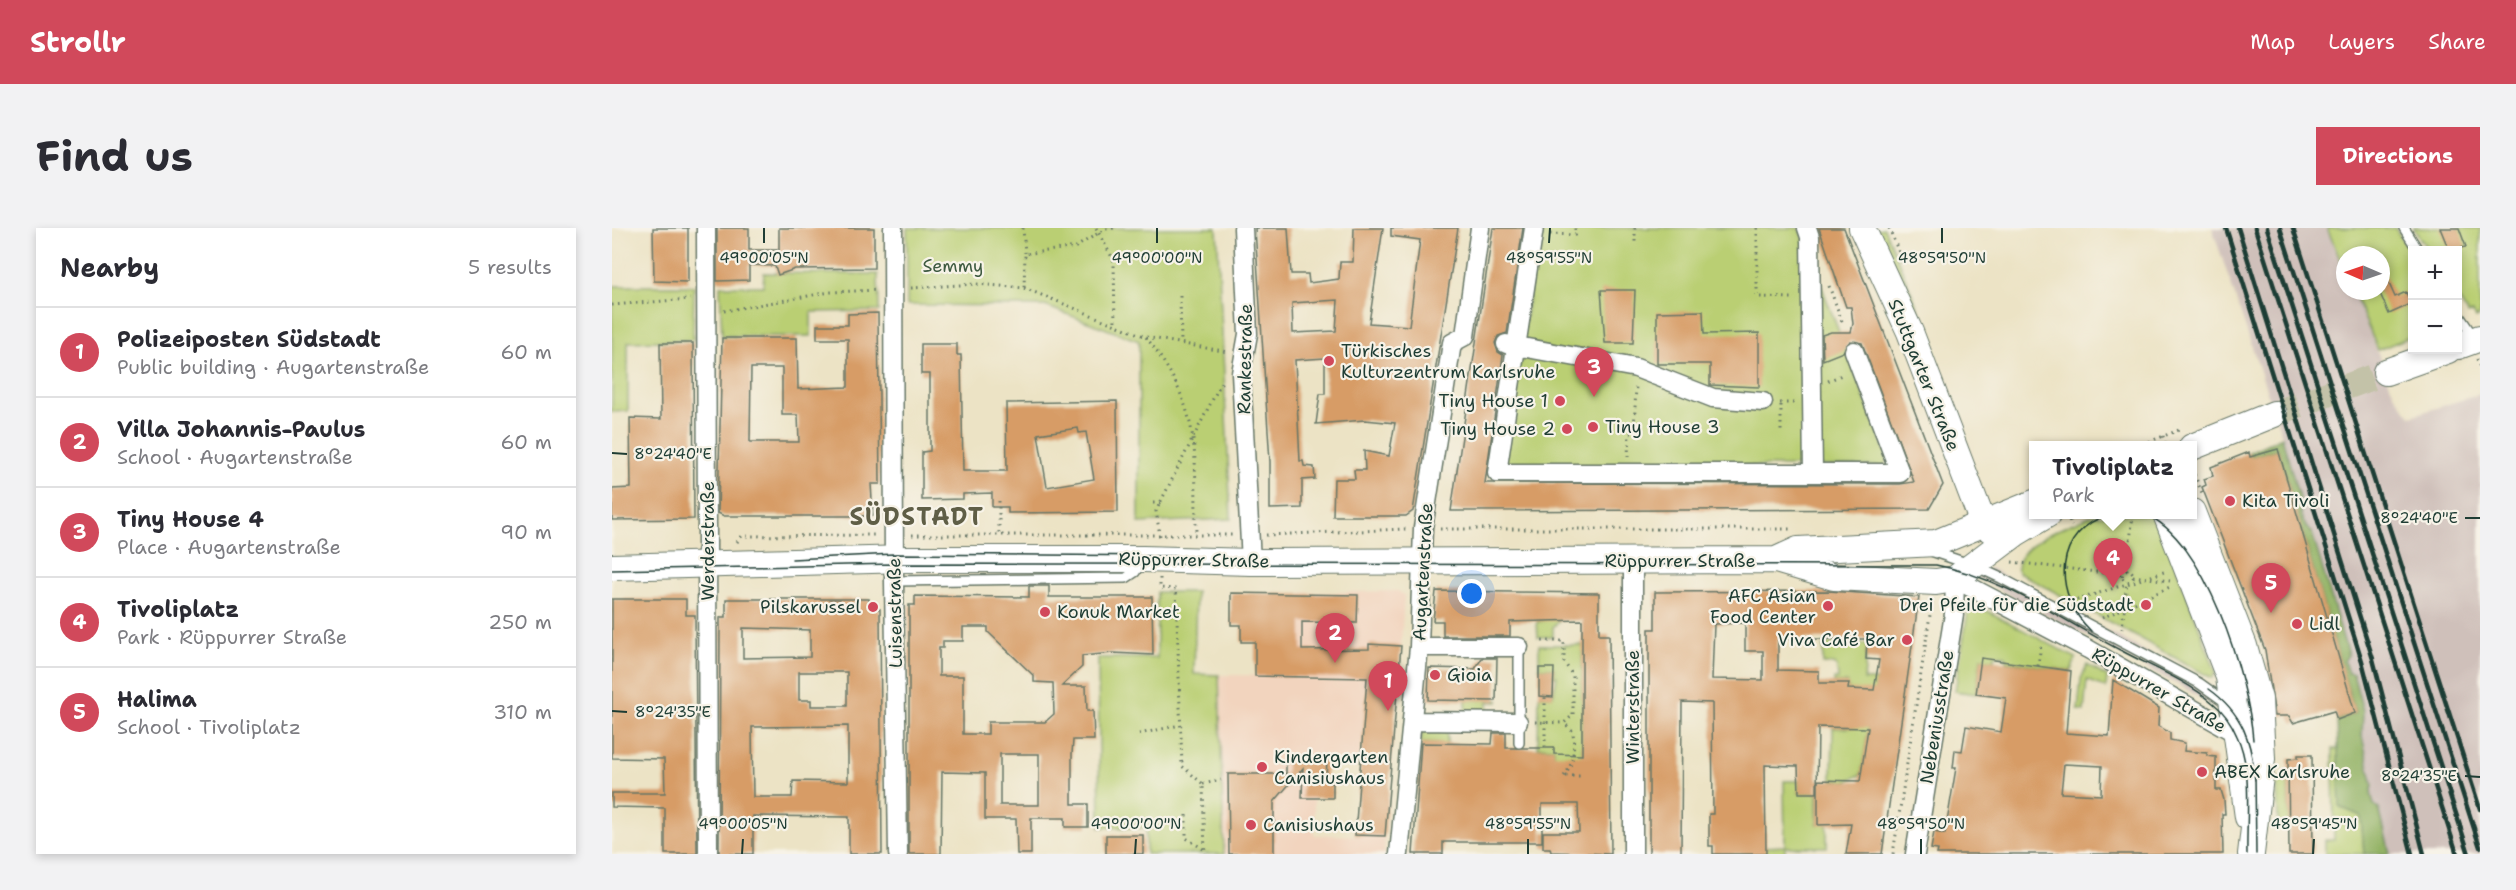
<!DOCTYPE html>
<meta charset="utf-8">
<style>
body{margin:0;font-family:"Shantell Sans",sans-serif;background:#f2f2f3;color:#2b2b33}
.controls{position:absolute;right:18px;top:18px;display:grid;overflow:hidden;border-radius:0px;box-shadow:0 3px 9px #0003}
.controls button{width:54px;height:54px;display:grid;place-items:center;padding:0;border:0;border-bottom:2px solid #e1e1e2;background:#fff;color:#2b2b33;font:30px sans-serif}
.compass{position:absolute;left:1724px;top:18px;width:54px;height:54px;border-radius:50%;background:#fff;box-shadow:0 3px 9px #0003;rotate:272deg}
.you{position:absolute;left:860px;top:366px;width:21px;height:21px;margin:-15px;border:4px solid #fff;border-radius:50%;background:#1a73e8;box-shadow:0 0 0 9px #1a73e833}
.badge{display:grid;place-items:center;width:39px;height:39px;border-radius:50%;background:#d1495b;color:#fff;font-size:20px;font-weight:700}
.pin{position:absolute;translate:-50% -50px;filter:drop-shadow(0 2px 3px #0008)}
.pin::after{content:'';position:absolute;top:32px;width:21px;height:18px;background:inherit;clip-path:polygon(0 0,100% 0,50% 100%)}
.popup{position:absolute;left:1417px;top:213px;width:168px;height:78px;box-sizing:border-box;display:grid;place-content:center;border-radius:0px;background:#fff;filter:drop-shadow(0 2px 4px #0005);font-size:20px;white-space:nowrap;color:#7c7c81}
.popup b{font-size:22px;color:#2b2b33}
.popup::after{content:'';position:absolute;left:50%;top:100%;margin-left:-12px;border:12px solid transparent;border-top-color:#fff}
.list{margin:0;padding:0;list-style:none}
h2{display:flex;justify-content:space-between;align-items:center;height:78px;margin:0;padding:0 24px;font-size:26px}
h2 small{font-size:20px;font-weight:400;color:#7c7c81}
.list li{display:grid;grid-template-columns:39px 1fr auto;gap:18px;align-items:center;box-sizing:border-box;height:90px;padding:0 24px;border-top:2px solid #e1e1e2}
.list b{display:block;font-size:22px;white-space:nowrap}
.list p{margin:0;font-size:20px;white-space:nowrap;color:#7c7c81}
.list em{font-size:20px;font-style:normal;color:#7c7c81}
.map{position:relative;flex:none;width:1868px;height:626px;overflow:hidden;border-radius:0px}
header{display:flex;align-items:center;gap:36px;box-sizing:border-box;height:84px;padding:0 30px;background:#d1495b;color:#fff}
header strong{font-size:28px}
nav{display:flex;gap:33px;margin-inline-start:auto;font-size:21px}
.intro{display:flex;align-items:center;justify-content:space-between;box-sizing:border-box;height:144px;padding:0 36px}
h1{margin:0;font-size:42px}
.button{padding:15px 27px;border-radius:0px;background:#d1495b;color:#fff;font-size:21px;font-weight:700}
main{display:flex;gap:36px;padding:0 36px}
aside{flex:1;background:#fff;border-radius:0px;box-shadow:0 3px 9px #0003}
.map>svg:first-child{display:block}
.built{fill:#f2d4be}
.industrial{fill:#cfc0ba}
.green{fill:#bacf73;stroke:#6c8654;stroke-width:1.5}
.forest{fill:#93b265;stroke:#59784c;stroke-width:1.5}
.building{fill:#d79c66;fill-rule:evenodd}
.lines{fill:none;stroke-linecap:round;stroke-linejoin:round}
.secondary-tunnel{stroke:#c3c2a8;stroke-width:26;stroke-dasharray:26 13;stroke-linecap:butt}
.lane-casing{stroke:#677767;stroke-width:12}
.street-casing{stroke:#677767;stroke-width:21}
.secondary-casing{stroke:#677767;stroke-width:28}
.path{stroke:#677767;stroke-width:3;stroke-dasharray:1.5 4.5;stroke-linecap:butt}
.lane{stroke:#fff;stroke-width:9}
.street{stroke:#fff;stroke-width:18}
.secondary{stroke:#fff;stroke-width:26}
.tram{stroke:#1f3d34;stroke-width:1.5}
.rail{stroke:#1f3d34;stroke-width:4.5}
.ticks{fill:none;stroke:#1f3d34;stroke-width:2}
.poi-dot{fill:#d1495b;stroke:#f7f3e8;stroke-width:2}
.labels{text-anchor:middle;stroke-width:4.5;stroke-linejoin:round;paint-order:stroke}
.park-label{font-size:18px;fill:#3e5a41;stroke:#f7f3e8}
.poi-label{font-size:18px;fill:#1f3d34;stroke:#f7f3e8;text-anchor:start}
.street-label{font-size:18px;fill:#1f3d34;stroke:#f7f3e8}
.district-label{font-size:24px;font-weight:bold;letter-spacing:1.5px;fill:#5f5e46;stroke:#f7f3e8}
.ticks-label{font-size:15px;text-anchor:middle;fill:#1f3d34;stroke:#f7f3e8;stroke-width:4.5;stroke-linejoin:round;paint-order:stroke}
</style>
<header>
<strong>Strollr</strong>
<nav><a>Map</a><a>Layers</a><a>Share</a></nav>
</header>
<div class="intro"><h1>Find us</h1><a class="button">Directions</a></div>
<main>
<aside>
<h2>Nearby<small>5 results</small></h2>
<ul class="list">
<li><span class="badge">1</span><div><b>Polizeiposten Südstadt</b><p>Public building · Augartenstraße</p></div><em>60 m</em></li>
<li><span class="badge">2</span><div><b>Villa Johannis-Paulus</b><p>School · Augartenstraße</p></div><em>60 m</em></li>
<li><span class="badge">3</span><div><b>Tiny House 4</b><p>Place · Augartenstraße</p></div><em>90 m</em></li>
<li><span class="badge">4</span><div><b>Tivoliplatz</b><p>Park · Rüppurrer Straße</p></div><em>250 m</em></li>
<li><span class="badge">5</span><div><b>Halima</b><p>School · Tivoliplatz</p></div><em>310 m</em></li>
</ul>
</aside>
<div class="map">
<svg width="1868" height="626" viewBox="0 0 1868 626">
<rect width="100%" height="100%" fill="#f7f3e8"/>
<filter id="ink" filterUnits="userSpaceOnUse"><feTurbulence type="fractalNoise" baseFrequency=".0167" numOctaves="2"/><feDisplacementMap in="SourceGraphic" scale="12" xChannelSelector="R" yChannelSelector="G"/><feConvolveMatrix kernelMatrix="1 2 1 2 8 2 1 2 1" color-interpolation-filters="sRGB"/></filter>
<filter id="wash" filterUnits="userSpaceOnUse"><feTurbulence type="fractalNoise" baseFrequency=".008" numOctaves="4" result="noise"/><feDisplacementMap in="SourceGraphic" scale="24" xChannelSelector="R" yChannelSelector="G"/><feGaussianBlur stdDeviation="1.35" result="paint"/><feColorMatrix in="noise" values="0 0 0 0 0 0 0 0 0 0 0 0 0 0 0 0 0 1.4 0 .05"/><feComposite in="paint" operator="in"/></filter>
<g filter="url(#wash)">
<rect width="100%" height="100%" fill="#ece3c5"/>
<path class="built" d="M786,363L792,367L789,418L757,416L748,533L690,528V569L702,570V607L773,608L772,626H612L607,447L690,448L689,365Z"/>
<path class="industrial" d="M1600,0H1715L1733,43V63H1741L1782,166L1799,188L1868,166V626H1778L1767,580L1762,578L1759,565L1761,558L1750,508L1751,483L1732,432L1736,427L1700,305L1691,297L1687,284L1688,273L1673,217Z
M1378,340L1600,459L1609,466L1604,481L1576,462L1364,349Z"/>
<path class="green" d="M295,0H605L619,291L527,295V113L433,78L295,77Z
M927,0H1187L1276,231L1272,238H897L892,233Z
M1272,0L1312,94L1307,96L1260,2Z
M1715,0H1783L1800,27V108L1766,122L1741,63H1769V27H1733V43Z
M1801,0H1868V88L1864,90L1861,85L1856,86L1846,70V22H1816Z
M152,45L266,46L267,83L199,84V108H110L108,58H151Z
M0,58H82L81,112L16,114V183L0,184Z
M1480,287H1544L1604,444L1600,450L1406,344C1400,315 1459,297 1480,287Z
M545,364H584L582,446L607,447L612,626H534V600L488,599L486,430H545Z
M1361,378H1366L1464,430L1459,443L1394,433V428L1383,427L1382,432L1369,430L1364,466L1343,463L1356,383Z
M935,392H948L941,399V409H926L925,394Z
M1211,416H1255L1252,452H1264L1249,547L1234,553L1220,552L1221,500H1238L1236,455H1222V451H1226L1225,439L1221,436H1211Z
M927,417H970V555L942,526V520L926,519L927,468H941L945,448H942V440H927Z
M1475,437L1495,449L1494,460L1475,452L1472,483L1466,482L1469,451Z
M854,472H886V474H876L875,489H853Z
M810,497L835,498V516L809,515Z
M1721,521H1726L1728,579L1749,588L1752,626H1713V612H1722Z
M1665,550H1676L1677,599L1666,600Z
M1172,553H1187V565H1205V596H1215V619H1173V626H1154V619L1173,618Z"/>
<path class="forest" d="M1670,209L1688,273C1687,287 1690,295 1700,305L1736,427L1732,433L1736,445L1741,446L1751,483L1750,508L1761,558L1759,565L1762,577L1767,580L1778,626H1752L1749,588L1728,579L1725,492L1743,485L1666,221L1638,229L1637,224Z"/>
<g id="blocks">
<path class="building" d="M41,0H76V54L42,53Z
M105,0H137V22H167V0H262V40L183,41L166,47L163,38L137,37V52L105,53Z
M643,0H676L679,46H696L697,55L727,51L728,34H741L742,0H771L757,95L797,98L808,12L779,8V0H846L801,283L794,288H721L722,251H743L742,242H753L752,223L777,228L783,195L753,192L704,196L708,166H713V130L683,132L688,233H691L692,238L702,239L703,251L690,252V280L658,281V234ZM726,72L724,103L681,105L680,75Z
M881,0H911L895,105L886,108L883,115L886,124L891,127L873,255L1288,256L1302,254L1250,115L1238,113L1231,124L1211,132L1210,107L1219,104H1239L1241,96L1239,79H1234L1207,0H1232L1331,257L1317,281L839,283Z
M1828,0H1847L1854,19L1837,22Z
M1771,42L1783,69L1794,64L1799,76L1777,86L1767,63Z
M989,62H1023L1021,115H993Z
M1091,83L1092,106L1147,105V159L1098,157V136H1045V84Z
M266,85L268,256H259L261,288H112L106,285L110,110H185L186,161L236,159V111H205V97H236V86ZM139,140H170V187H186L187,214H138Z
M48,115H81L82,291L0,292V261L19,260L18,190L49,191Z
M309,116H345V127H349L351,243H395L394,175L505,173L506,284L396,285V279H380V265L351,266V271L310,272V224L318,223V146H309ZM466,200L467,205L474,204L482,251L435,259L426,206Z
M1666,221L1743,485L1725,492L1722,483L1681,495L1677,488H1663L1653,422L1590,259L1594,257L1592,251L1601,248L1599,239L1637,224L1638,229Z
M417,358H437V369H540L541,427L501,425L470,428V439L450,458H474L475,483H481L482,512H461L460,526V576H476V599H453V590H419V626H405L404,591H373V545L330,544L329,626H297V377H303V368L417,369ZM351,399H376V404L422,448V454L441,455L442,486L433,494H376V506H351V448H327V420H331V413H351ZM388,526H427V577H388Z
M824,363L987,365V407H997L999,626L939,624L938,620H931V604H967L966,576H930V614H831V626H801L809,515L880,516L881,505H894V520H942V526L970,527V392L898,394V408H831V393H821Z
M1216,363L1307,369L1270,626H1234L1239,596L1206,597V552L1248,553L1256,500L1206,499L1205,565H1187L1186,538L1153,537L1154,626H1101V618H1097V586H1101L1100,475L1070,474L1069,626H1037V401H1043V364ZM1133,395V423H1151V452L1100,451L1102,396ZM1166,411H1255L1254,431L1267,432L1262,462L1236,461L1237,455H1207V443L1166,442Z
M619,365L746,367L745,395L690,394V422L757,421V416L789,418L773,608L743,607L755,450L643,448V414H629V397H619Z
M0,371H74V387H83L85,626H53V580L0,579V565H53L52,531L0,530Z
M114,371H257L258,381H268L270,626H237V589L141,588V626H107L108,389H114ZM131,400L198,402V429L131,430ZM187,444H235V478H199V472H187ZM236,498V554L181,553L180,569H141L140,499Z
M870,430H885L884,473L816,472L817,440L863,441Z
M1369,430L1459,443L1454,505L1497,508L1501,452L1547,480L1546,498L1558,505V512L1573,515L1572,523L1595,525V528L1604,529V562H1609L1612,572L1613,586H1610L1611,626H1325L1326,622L1319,621L1322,604L1333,606L1344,540H1341L1343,522L1350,523L1354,498L1389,504L1394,470L1364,466ZM1452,536L1490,538L1489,567L1449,565Z
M927,440H942L941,469L927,468Z
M674,527L715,529L714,554L721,555V570H690L691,540L662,574V626H617L616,546H674Z
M1686,527H1700L1701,626H1677L1676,531L1686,530Z
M494,607H531V626H494Z"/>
</g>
</g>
<g filter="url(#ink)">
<use href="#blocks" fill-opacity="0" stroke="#677767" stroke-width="1.5"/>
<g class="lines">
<path class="secondary-tunnel" d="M1662,186L1774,144"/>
<g class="lane-casing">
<path id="lane" d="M1792,0L1806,22
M1846,86L1863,111
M1319,323L1363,338L1389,350L1587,455L1615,475
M282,353L514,350L523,344L530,333
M907,515V419"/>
</g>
<g class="street-casing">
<path id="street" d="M94,0L96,626
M281,0L282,353L286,626
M631,0L636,106L629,145L639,334
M922,0L885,245H1288L1242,123
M1195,0L1198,9L1201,245
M894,116L1024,140L1101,170L1151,174
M1021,333V626
M807,419H907
M800,493L906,494
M787,626L807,419L811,300L840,115L853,108L868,0
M1303,626L1342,386L1343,351L1476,421L1632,510"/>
</g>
<g class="secondary-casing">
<path id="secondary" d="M1250,0L1298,104L1371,295L1379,302L1398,309
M1846,118L1868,110
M1774,144L1836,122
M1580,219L1662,186
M1580,284L1632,418L1647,471L1650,531L1639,626
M1554,286L1617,449L1636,589
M1164,332L1186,322L1324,315L1422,275
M0,339L295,331H531L639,334L1164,332L1222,349L1324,354L1343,351L1404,305L1436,286"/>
</g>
<path class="path" d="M411,0L413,25
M484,0L502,33L503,97
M1023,0V15
M1145,0V67
M1277,0L1292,37
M938,6L963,7V0
M1217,58L1231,96
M299,60L364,56L412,60L413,26L464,19L493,1L504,0
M412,60L534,109L616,124
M568,68L569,115
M1148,69L1181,70
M0,77L78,71
M112,83L218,64L265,62
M534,109C590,182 583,220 584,307
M1865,131L1868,140
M1216,153L1232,146
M1168,175H1185
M1169,177V206
M1551,208L1554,218
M1526,218L1567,202
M1016,229L1017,206L1022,205L1024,156
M1580,241L1590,265
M387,273V307
M541,275H549
M1458,292L1460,298
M1456,293L1470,286
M828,301H1181
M300,307H620
M654,307L794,301
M548,308L544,283L611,151
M125,314L130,308L266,307
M1400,334L1510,347
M1515,342L1521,286
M1510.5 348a5.5 5.5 0 1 1 11 0a5.5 5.5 0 1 1-11 0Z
M1521,348L1558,353
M548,350V360L564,361L570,538L591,556L593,626
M1459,374L1555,343
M1490,390L1560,358
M1510,401L1515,353
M1426,438L1429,416
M923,494L952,495L961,487V448L952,434V413H930
M527,506L568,497
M933,519V468
M952,548C963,535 962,519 961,503L953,496
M954,548H970
M591,556L609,552
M574,587V610L593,622
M1281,626L1320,374"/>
<use href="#lane" class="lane"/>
<use href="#street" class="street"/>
<use href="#secondary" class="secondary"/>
<path class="tram" d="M1532,286C1593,308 1637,452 1641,512
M180,331L282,326L564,328
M0,342L282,336L1324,337C1390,349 1450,392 1510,423C1540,439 1575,453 1601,475C1611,483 1620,496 1625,508C1641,542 1634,590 1635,626
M1479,403C1440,366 1441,302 1499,286
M1597,461C1631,485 1640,514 1643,553
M1643,545L1644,626"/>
<path class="rail" d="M1614,0L1750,433L1800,626
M1626,0L1761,431L1812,626
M1643,0L1845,626
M1655,0L1857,626
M1668,0L1868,619
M1681,0L1868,581"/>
</g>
</g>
<path class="ticks" d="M152,15V0M545,15V0M937,15L938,0M1330,15V0M0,225L15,226M1853,290H1868M0,483L15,484M1853,548L1868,549M130,626L131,611M523,626L524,611M916,626V611M1309,626V611M1701,626L1702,611"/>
<g class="poi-dot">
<circle cx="717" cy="133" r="6"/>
<circle cx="948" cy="173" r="6"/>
<circle cx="981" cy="199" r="6"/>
<circle cx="955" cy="201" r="6"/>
<circle cx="1618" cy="273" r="6"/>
<circle cx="1534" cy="377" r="6"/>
<circle cx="1216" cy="378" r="6"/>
<circle cx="261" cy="379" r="6"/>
<circle cx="433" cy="384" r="6"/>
<circle cx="1685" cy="396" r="6"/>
<circle cx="1295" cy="412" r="6"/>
<circle cx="823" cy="447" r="6"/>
<circle cx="650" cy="539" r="6"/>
<circle cx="1590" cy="544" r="6"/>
<circle cx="639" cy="597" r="6"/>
</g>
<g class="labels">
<g class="park-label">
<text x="341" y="44">Semmy</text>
</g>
<g class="poi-label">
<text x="729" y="129">Türkisches<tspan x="729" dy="21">Kulturzentrum Karlsruhe</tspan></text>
<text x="936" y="179" text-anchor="end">Tiny House 1</text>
<text x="993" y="205">Tiny House 3</text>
<text x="943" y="207" text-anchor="end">Tiny House 2</text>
<text x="1630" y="279">Kita Tivoli</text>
<text x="1204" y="374" text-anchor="end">AFC Asian<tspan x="1204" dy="21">Food Center</tspan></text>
<text x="1522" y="383" text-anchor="end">Drei Pfeile für die Südstadt</text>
<text x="249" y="385" text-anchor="end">Pilskarussel</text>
<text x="445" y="390">Konuk Market</text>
<text x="1697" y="402">Lidl</text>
<text x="1283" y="418" text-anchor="end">Viva Café Bar</text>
<text x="835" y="453">Gioia</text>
<text x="662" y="535">Kindergarten<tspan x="662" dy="21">Canisiushaus</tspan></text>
<text x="1602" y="550">ABEX Karlsruhe</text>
<text x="651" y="603">Canisiushaus</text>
</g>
<g class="street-label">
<text transform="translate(633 131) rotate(-89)" y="6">Rankestraße</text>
<text transform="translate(1312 147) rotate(68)" y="6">Stuttgarter Straße</text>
<text transform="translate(96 313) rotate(-90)" y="6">Werderstraße</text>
<text transform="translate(582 332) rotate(1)" y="6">Rüppurrer Straße</text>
<text x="1068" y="339">Rüppurrer Straße</text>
<text transform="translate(811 344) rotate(-87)" y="6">Augartenstraße</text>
<text transform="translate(283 385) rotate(-91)" y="6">Luisenstraße</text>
<text transform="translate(1547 462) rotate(30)" y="6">Rüppurrer Straße</text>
<text transform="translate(1021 479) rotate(-90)" y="6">Winterstraße</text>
<text transform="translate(1325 489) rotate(-81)" y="6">Nebeniusstraße</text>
</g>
<g class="district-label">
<text x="305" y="297">SÜDSTADT</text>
</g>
</g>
<g class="ticks-label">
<text x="152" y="35">49°00'05"N</text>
<text x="545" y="35">49°00'00"N</text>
<text x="937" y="35">48°59'55"N</text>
<text x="1330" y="35">48°59'50"N</text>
<text x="61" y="231">8°24'40"E</text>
<text x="1807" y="295">8°24'40"E</text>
<text x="61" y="489">8°24'35"E</text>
<text x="1807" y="553">8°24'35"E</text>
<text x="131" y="601">49°00'05"N</text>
<text x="524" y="601">49°00'00"N</text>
<text x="916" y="601">48°59'55"N</text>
<text x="1309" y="601">48°59'50"N</text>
<text x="1702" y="601">48°59'45"N</text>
</g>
</svg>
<div class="controls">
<button>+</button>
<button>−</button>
</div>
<svg class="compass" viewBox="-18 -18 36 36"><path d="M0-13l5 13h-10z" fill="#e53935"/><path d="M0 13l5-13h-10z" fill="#7c7c81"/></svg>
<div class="you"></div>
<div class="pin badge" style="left:776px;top:483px">1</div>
<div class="pin badge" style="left:723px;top:435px">2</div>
<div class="pin badge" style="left:982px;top:169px">3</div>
<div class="pin badge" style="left:1501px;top:360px">4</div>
<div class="popup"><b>Tivoliplatz</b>Park</div>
<div class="pin badge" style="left:1659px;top:385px">5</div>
</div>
</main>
